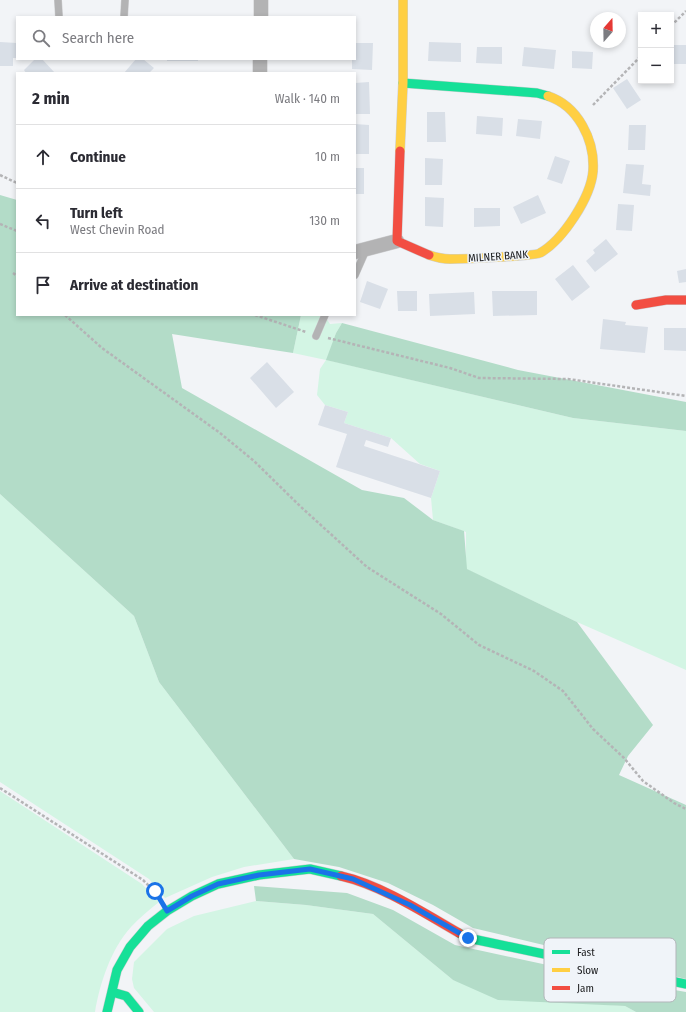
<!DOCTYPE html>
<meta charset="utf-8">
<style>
body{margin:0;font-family:"Fira Sans Condensed",sans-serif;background:#f2f2f3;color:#2b2b33}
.controls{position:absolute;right:12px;top:12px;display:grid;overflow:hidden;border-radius:0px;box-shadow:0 2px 6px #0003}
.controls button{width:36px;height:36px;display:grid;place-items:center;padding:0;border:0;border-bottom:1px solid #e1e1e2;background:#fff;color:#2b2b33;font:20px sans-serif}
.compass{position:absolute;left:590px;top:12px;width:36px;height:36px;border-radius:50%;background:#fff;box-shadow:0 2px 6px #0003;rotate:20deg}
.stop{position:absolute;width:12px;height:12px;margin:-9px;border:3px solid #1a73e8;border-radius:50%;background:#fff}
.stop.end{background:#1a73e8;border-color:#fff;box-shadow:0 1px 4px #0008}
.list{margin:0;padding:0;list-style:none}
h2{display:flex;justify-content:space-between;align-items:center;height:52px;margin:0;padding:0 16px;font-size:17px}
h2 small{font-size:13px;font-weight:400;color:#7c7c81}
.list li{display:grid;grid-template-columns:26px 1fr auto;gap:12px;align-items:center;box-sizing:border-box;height:64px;padding:0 16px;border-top:1px solid #e1e1e2}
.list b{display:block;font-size:15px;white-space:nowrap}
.list p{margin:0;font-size:13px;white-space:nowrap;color:#7c7c81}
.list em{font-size:13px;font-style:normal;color:#7c7c81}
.icon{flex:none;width:22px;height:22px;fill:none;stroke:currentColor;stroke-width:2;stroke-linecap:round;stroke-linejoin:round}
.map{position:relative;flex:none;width:686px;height:1012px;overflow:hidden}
.search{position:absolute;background:#fff;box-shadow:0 2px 6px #0003;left:16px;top:16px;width:340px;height:44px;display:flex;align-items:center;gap:10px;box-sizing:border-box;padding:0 14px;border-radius:0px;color:#7c7c81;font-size:15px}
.panel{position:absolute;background:#fff;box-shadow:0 2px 6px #0003;left:16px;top:72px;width:340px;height:244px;border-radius:0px}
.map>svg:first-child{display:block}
.green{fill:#d3f5e4}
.forest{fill:#b3dcc8}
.building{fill:#d9dfe7}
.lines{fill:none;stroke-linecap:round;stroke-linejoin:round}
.lane-casing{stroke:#cdced0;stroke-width:8}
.street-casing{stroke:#cdced0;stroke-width:15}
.fast-casing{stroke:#cdced0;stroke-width:10}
.slow-casing{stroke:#cdced0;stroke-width:10}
.jam-casing{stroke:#cdced0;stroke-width:10}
.path{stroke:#b4b4b6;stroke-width:2.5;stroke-dasharray:3 2;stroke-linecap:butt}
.lane{stroke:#b3b3b4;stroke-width:7}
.street{stroke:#b3b3b4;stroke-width:14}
.fast{stroke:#16e098;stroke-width:9}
.slow{stroke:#ffcf43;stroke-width:9}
.jam{stroke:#f24e42;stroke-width:9}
.route{stroke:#1a73e8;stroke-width:5}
.labels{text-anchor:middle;stroke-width:3;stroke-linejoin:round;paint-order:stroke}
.street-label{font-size:11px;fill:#212224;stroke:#f0f4f9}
.key{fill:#f0f4f9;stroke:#b2b5b9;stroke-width:1}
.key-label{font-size:11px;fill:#212224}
</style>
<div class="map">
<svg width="686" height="1012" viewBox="0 0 686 1012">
<rect width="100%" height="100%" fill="#f2f4f7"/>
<path class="green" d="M301,315H324L330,324L342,323L336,333L327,360L573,418L686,431V670L577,622L466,569V532L433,520L431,498L440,471L420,464L391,438L344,423L348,412L325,405L317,395L320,369L326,360L293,353Z
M0,494L134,616L159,682L294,859L244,867L212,877L165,898L149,879L0,782Z
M0,791L142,884L159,902C149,910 139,918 131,927C111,949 100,983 95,1012H0Z
M256,901L306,905L373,914L453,980L565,1002L625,1006L636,1012H154L134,988L132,979L134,962L167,929L194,916Z"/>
<path class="forest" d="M0,195L17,200V315H301L293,353L172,334L182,388L362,490L404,498L433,520L464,531L467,569L577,622L653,725L628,756L619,775L686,805V979L473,928L433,905L388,883L339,867L294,859L159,682L134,616L0,494Z
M342,323L518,370L686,402V431L573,418L326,360L336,333Z
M254,886L347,893L393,910L455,945L617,980L686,992V1012H636L625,1006L498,1000L453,980L373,914L306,905L256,901Z"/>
<path class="building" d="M0,42L17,43V58H13V66H0Z
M429,42L461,43V62L428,61Z
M355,43H373L372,70L352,69V59H355Z
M671,45H686V64H671Z
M477,47H502V64L476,63Z
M524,47L556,50L554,69L522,66Z
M572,51L593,52L592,69L572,68Z
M35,59H42L55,73H26L24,70Z
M136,59H143L154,68L149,73H124Z
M167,59H198V61H167Z
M627,79L641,100L627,109L613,88Z
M369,82L370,114H355V83Z
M427,112H445L446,142H427Z
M477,116L503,118L502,136L476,134Z
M518,119L542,121L540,139L516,136Z
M355,124L369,125V154H355Z
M629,125H646L645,150H628Z
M555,156L570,161L562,184L547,179Z
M425,158L443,159L442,185H425Z
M626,164L644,165L642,184L651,185L650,196L623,193Z
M355,168H364V194H355Z
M538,195L546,213L521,224L513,207Z
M425,197L444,198L443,227L425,226Z
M618,204L634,205L632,231L616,230Z
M474,208H500V226L474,227Z
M606,239L618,254L595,272L586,261L595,253L593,250Z
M573,265L590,287L572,301L555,279Z
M686,269V282L679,283L677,271Z
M367,281L388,289L380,309L360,302Z
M397,291H417V311H398Z
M492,291H537V315L493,316Z
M452,293L474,292L475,314L430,316L429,294Z
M603,319L626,322L625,325L648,327L645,353L600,349Z
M664,328H686V351L664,350Z
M267,362L294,392L276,408L250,378Z
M325,405L348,412L344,423L391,438L388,447L366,440L364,446L440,471L431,498L336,467L347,434L318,425Z"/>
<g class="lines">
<g class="lane-casing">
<path id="lane" d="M58,0L59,17
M124,17L125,0
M355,275L366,250
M316,336L325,315"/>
</g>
<g class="street-casing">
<path id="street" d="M261,17V0
M260,73V59
M355,252L397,241"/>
</g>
<g class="fast-casing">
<path id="fast" d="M403,83L537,93L548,96
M459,933L468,938L686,984
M112,992L126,996L139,1012
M107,1012L117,970L130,947L148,926L167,911L192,896L218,884L259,875L310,869L341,876"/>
</g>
<g class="slow-casing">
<path id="slow" d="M400,151L403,83V0
M429,255C435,257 443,259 450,259C460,259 536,256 540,253C563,240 591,197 593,171C595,140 578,106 548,96"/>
</g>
<g class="jam-casing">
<path id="jam" d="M400,151L397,241L429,255
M636,305L666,300H686
M341,876C381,885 424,913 459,933"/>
</g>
<path class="path" d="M671,26L686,11
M593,105L641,56
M0,175L17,183
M0,224L17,231
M13,273L17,276
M65,315L102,348L220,433L254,461L301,507L367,567L441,614L479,645L534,671L563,691L593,729L624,758L643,781L674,803L686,809
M255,315L306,332
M328,338L450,368L479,378L568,379L686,396
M0,788L143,880L158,895"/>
<use href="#lane" class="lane"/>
<use href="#street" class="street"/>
<use href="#fast" class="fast"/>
<use href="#slow" class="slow"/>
<use href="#jam" class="jam"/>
</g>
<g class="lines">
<path class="route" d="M155,891L167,911L192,896L218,884L259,875L310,869L353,879L410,905L468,938"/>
</g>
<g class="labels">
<g class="street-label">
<text transform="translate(498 256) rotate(-4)" y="4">MILNER BANK</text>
</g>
</g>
<rect x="544" y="938" width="132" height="64" rx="6" class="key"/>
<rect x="552" y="950" width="18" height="4" fill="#16e098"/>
<rect x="552" y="968" width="18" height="4" fill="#ffcf43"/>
<rect x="552" y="986" width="18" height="4" fill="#f24e42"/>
<g class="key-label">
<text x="577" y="956">Fast</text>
<text x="577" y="974">Slow</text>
<text x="577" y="992">Jam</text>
</g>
</svg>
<div class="controls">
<button>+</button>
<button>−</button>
</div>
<svg class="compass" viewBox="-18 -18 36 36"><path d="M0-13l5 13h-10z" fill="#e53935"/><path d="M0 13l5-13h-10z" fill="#7c7c81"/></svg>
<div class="stop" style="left:155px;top:891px"></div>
<div class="stop end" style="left:468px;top:938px"></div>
<div class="search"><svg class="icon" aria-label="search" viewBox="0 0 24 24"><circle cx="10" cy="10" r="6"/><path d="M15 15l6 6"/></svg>Search here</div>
<section class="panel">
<h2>2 min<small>Walk · 140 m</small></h2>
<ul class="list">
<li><svg class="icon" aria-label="ahead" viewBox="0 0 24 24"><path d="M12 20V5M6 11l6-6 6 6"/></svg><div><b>Continue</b></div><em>10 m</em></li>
<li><svg class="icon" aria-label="left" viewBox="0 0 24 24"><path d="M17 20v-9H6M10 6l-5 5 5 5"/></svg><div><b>Turn left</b><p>West Chevin Road</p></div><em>130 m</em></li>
<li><svg class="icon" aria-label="arrive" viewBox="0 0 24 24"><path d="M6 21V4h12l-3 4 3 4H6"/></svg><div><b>Arrive at destination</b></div></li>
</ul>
</section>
</div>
